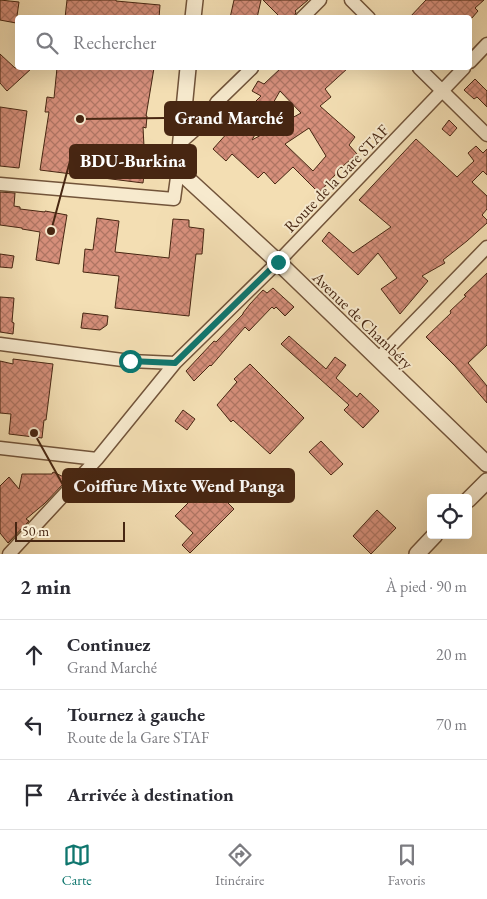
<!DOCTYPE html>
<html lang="fr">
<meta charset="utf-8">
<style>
body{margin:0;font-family:"EB Garamond",serif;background:#f2f2f3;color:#2b2b33}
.controls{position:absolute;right:15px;bottom:15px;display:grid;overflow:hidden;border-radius:5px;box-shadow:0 5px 20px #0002}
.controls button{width:45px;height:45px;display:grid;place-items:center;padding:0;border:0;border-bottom:1px solid #e1e1e2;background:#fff;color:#2b2b33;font:25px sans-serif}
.scale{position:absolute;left:15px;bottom:12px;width:110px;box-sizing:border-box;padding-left:5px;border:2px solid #472612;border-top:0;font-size:14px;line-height:18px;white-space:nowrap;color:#472612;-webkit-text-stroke:4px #f7eace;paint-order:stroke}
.stop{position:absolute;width:15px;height:15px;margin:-11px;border:4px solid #0f766e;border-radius:50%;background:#fff}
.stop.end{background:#0f766e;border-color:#fff;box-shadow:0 1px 5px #0008}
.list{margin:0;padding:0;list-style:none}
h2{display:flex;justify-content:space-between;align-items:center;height:65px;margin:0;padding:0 20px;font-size:21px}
h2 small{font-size:16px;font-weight:400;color:#7c7c81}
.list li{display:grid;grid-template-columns:32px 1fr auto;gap:15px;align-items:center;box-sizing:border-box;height:70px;padding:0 20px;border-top:1px solid #e1e1e2}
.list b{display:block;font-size:19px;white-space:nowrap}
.list p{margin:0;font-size:16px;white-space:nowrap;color:#7c7c81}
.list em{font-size:16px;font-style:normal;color:#7c7c81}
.icon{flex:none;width:28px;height:28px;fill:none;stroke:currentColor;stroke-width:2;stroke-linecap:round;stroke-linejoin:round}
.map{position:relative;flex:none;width:487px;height:554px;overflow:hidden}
.search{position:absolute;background:#fff;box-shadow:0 5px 20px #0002;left:15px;right:15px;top:15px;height:55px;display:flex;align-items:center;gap:12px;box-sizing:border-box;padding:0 18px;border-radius:5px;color:#7c7c81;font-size:19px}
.sheet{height:275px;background:#fff}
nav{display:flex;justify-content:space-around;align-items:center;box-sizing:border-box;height:70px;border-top:1px solid #e1e1e2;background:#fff;font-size:14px;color:#7c7c81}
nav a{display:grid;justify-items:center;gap:2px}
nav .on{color:#0f766e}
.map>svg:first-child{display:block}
.building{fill:url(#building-cross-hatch);stroke:#472612;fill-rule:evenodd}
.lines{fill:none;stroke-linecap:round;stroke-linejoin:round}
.minor-casing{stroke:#72543a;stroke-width:15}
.tertiary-casing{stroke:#72543a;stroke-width:18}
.minor{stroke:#f7eace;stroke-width:12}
.tertiary{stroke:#f7eace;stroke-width:15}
.route{stroke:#0f766e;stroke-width:6}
.labels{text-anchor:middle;stroke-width:4;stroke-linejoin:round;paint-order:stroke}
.street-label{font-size:16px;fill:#472612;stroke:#f7eace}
.leader{fill:none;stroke:#472612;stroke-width:2}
.callout-dot{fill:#472612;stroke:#f7eace;stroke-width:2}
.callout{fill:#472612;stroke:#472612;stroke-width:2}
.callout-label{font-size:18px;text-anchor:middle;font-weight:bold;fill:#fff}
</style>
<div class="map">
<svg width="487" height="554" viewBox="0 0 487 554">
<defs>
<pattern id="building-cross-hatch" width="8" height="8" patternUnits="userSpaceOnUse" patternTransform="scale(1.25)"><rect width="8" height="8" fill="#d68f7b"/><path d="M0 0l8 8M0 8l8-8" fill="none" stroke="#af7563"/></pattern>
</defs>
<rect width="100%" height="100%" fill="#f3deb3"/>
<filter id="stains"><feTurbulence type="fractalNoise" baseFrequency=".004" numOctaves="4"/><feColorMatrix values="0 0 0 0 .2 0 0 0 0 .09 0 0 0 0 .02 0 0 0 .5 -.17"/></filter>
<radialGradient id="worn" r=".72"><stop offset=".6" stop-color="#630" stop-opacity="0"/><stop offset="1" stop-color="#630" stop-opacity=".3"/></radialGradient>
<path class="building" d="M0,0L19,2L16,23L0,20Z
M67,0H116V1L160,5L159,18H65Z
M234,0H261L257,18H230Z
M263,0H308L295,11L296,12L294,18H281Z
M426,0H484L475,8L478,11L472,18H409Z
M0,54L15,68H32L7,91L0,83Z
M57,68H154L146,116H147L146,128L143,127L145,166L143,183L40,170L49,112H45L47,97L54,98Z
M281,68H348L325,89L331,97L320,106L355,137L349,145L357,154L343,166L319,193L293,167L275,184L264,172L258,178L232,154L226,161L213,149L229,131L228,129L261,96L252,91L258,81L264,84ZM280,91L301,113L252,140ZM309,128L326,156L313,171L285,144Z
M475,79L487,91V107L477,97L474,99L464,90Z
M0,107L27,111L19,168L0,166Z
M449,120L457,128L450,136L442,129Z
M416,139L457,177L474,161L468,153L476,146L483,153L487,149V175L483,171L472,182L487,196V209L482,215L487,220V223L467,241L443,260L445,263L422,276L428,281L400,314L381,289L397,278L378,253L358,275L322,241L329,232L353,253L391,227L359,200Z
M0,192L15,193L14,206L20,207V209L45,212V211L67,215L59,264L36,260L40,232L22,229V228L0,225Z
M97,218L119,221L115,252L169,258L173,219L189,220V227L204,229L202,254H196L189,316L115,308L119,276L83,272L85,249L93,250Z
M0,254L14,256L12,268L0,267Z
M487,273V345L468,363L487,386V403L455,366L426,337L451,313L450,311L466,296L464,295Z
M273,288L294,307L285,316L276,307L274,309L272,307L249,331L245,327L211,366L210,365L194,381L186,371L214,341L216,342L243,314V313L250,304L263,290L267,293Z
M0,297L14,298L12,322L14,323L13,334L0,332Z
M83,313L108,316L107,325L100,330L81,328Z
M289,336L326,369L335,357L346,365L336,378L357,397L360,393L379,411L363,428L344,410L349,405L281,344Z
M13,359L53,364L46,420H44L42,438L9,434L11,414L0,413V361L13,364Z
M250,364L304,418L270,454L233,420L231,422L217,405L237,382L234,379Z
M183,410L195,419L187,430L175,421Z
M321,441L343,464L331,475L309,452Z
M53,472L66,478L65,482L44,504L26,519L29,521L8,543L0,533V486L9,477L19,489L22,474H52Z
M208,483L234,509L190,553L182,545L193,533L175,516Z
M377,510L396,528L371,554L353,536Z"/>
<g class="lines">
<g class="minor-casing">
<path id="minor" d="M351,0L369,18
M302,18L320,0
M470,62L487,44
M419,68L487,135
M180,143L206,120L217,102L252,68
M0,184L174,199L178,170
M0,344L130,361L175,363
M378,359L487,247
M0,448L97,459
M9,554L97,459L175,363L278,262L464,68"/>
</g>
<g class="tertiary-casing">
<path id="tertiary" d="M193,18L195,0
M188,68L178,170L278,262L487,464
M468,500L487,481
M417,554L435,535"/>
</g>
<use href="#minor" class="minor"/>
<use href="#tertiary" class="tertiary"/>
</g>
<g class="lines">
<path class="route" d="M130,361L175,363L278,262"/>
</g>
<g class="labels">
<g class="street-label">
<text transform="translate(336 178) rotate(-46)" y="6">Route de la Gare STAF</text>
<text transform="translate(363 320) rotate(44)" y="6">Avenue de Chambéry</text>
</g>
</g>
<path class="leader" d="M80 119L165 118M51 231L70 161M34 433L63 485"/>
<g class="callout-dot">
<circle cx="80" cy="119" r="5"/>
<circle cx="51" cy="231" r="5"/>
<circle cx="34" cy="433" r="5"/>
</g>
<g class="callout">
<rect x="165" y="102" width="128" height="33" rx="5"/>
<rect x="70" y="145" width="126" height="33" rx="5"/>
<rect x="63" y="469" width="231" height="33" rx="5"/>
</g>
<g class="callout-label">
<text x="229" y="124">Grand Marché</text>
<text x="133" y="167">BDU-Burkina</text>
<text x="179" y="492">Coiffure Mixte Wend Panga</text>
</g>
<rect width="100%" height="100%" filter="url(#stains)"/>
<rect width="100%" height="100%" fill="url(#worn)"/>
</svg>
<div class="controls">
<button><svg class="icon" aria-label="locate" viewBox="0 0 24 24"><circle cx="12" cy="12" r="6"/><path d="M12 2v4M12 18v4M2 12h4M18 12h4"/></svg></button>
</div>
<div class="scale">50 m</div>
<div class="stop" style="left:130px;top:361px"></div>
<div class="stop end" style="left:278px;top:262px"></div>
<div class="search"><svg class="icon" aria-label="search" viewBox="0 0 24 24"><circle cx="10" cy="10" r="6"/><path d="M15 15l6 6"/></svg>Rechercher</div>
</div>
<section class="sheet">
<h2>2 min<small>À pied · 90 m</small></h2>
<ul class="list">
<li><svg class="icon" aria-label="ahead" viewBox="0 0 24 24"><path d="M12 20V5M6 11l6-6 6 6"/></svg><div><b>Continuez</b><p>Grand Marché</p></div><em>20 m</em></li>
<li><svg class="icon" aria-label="left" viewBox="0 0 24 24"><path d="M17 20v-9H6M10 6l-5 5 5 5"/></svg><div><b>Tournez à gauche</b><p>Route de la Gare STAF</p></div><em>70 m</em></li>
<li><svg class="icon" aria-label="arrive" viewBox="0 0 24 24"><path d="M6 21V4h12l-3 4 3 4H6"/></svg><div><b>Arrivée à destination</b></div></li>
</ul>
</section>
<nav>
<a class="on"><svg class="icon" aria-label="map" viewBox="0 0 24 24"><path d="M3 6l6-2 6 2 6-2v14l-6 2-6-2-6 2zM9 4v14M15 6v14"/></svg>Carte</a>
<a><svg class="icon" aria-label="directions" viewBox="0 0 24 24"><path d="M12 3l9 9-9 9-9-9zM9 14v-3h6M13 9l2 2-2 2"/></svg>Itinéraire</a>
<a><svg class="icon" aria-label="saved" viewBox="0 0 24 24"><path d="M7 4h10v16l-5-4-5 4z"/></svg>Favoris</a>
</nav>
